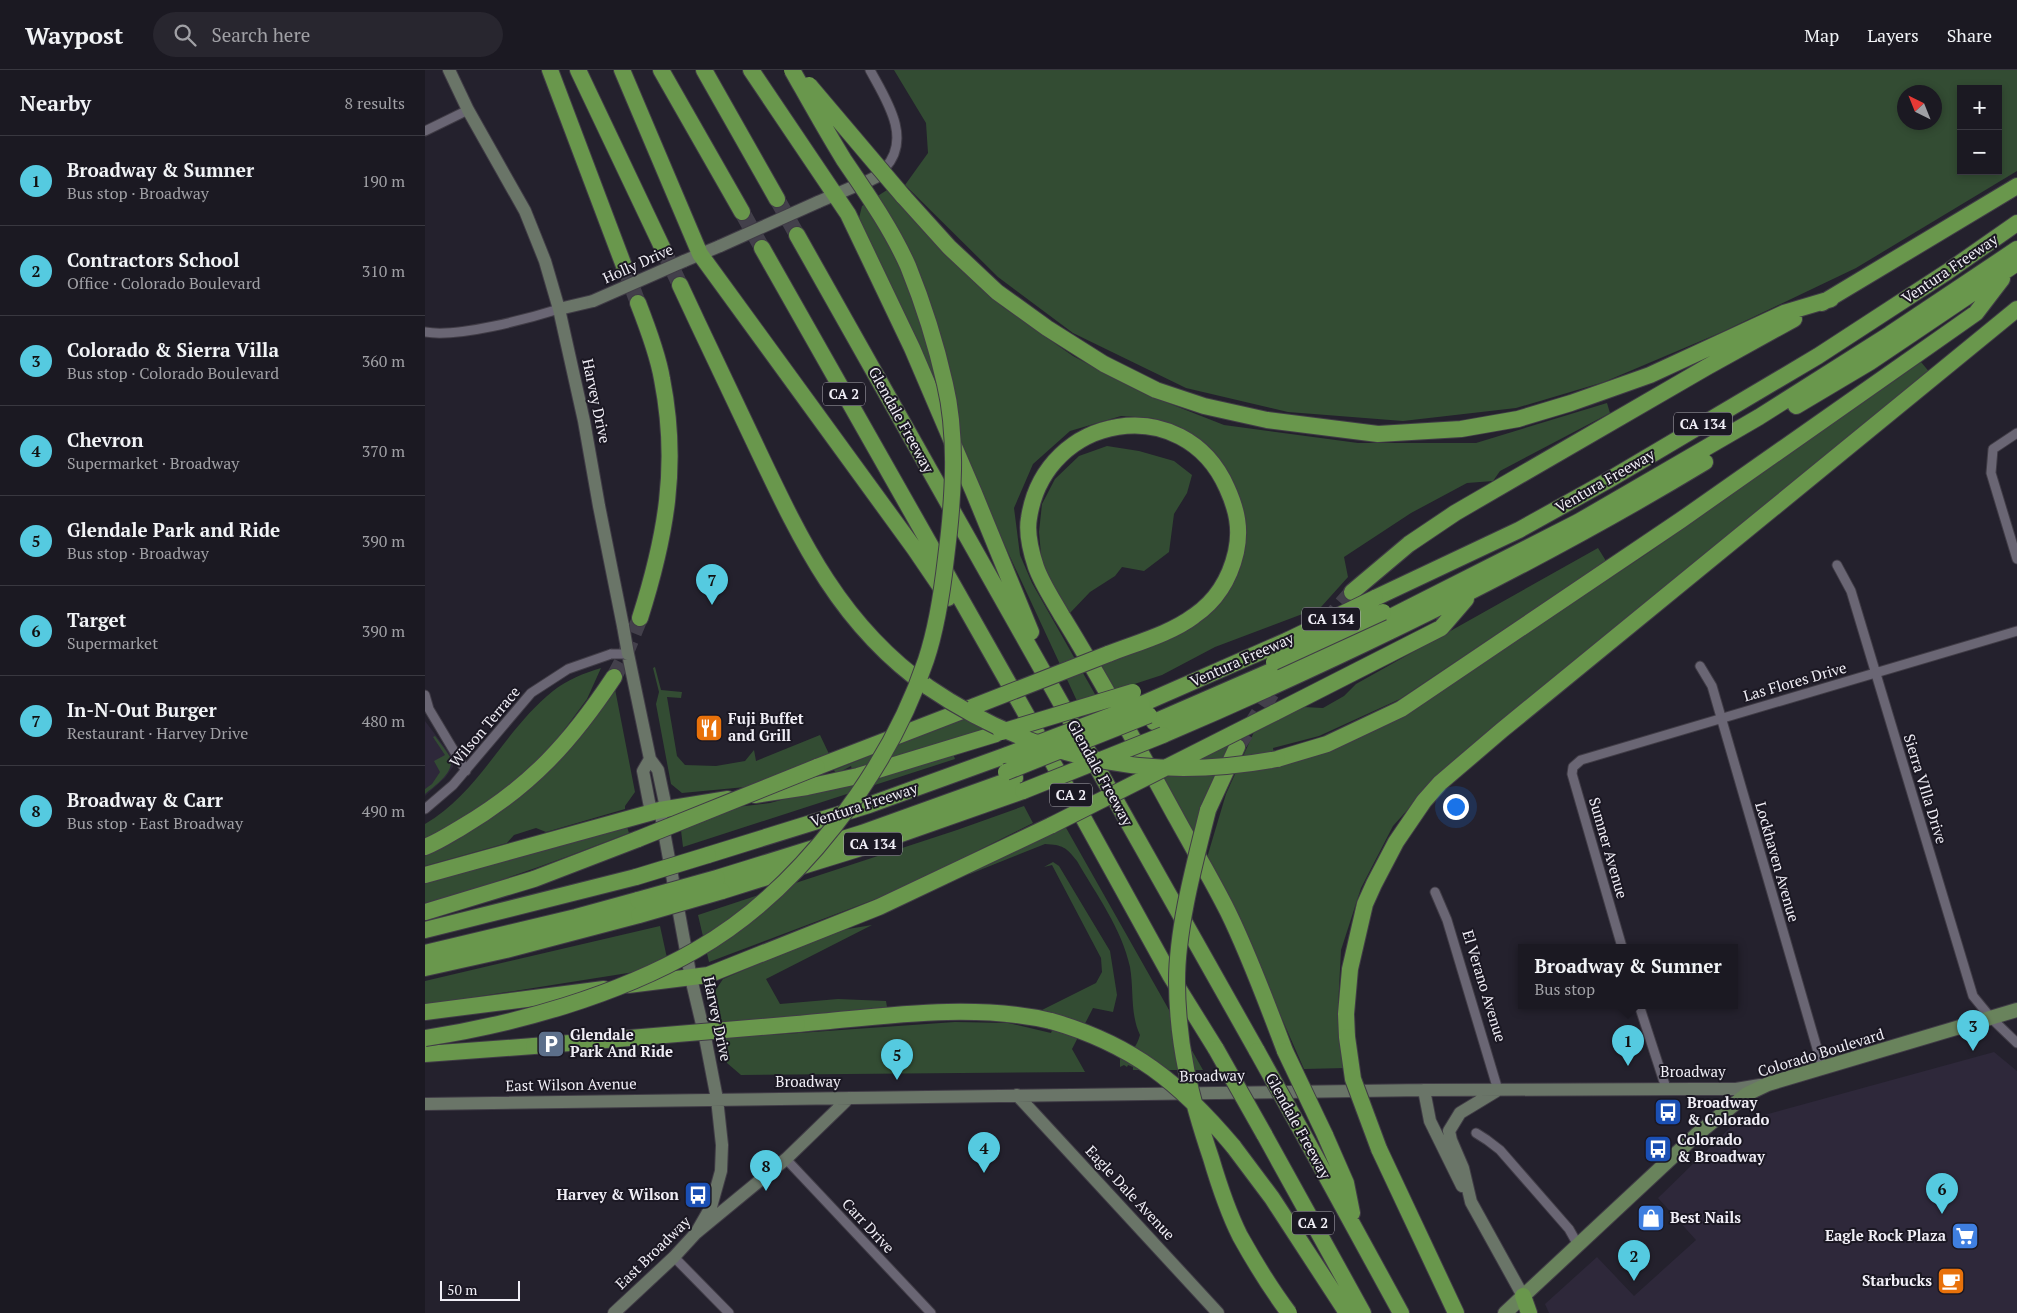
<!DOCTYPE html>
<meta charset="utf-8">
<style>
body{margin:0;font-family:"PT Serif",serif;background:#28262f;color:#f1f3f6}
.controls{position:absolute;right:15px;top:15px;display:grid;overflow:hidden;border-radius:0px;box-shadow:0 2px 8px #0003}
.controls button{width:45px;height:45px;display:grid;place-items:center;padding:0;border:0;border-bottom:1px solid #393840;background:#1b1922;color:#f1f3f6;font:25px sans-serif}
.compass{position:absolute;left:1472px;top:15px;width:45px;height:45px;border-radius:50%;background:#1b1922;box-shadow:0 2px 8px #0003;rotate:317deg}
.scale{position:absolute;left:15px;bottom:12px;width:80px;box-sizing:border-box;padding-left:5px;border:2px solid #f0eef6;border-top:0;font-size:14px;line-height:18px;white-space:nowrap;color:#f0eef6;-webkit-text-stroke:4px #1b1823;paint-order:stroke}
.you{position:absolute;left:1030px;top:736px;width:18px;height:18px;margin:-12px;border:4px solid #fff;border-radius:50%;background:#1a73e8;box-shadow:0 0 0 8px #1a73e833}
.badge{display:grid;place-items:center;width:32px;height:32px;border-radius:50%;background:#55cae0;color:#111;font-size:16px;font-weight:700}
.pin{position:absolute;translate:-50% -41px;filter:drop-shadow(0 1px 2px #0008)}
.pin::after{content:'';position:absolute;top:26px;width:18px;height:15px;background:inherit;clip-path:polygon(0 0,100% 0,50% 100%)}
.popup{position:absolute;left:1093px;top:874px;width:220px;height:65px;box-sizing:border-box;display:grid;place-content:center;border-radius:0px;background:#1b1922;filter:drop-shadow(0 1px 4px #0005);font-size:16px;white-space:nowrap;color:#a0a0a5}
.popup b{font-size:19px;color:#f1f3f6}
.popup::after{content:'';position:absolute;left:50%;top:100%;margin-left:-10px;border:10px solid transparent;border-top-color:#1b1922}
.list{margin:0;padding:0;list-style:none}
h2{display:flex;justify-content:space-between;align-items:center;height:65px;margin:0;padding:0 20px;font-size:21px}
h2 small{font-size:16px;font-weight:400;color:#a0a0a5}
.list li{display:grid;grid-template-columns:32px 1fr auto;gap:15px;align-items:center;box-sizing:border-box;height:90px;padding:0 20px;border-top:1px solid #393840}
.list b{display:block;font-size:19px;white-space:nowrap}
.list p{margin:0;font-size:16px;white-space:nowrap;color:#a0a0a5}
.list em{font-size:16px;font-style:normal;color:#a0a0a5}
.icon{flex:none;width:28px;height:28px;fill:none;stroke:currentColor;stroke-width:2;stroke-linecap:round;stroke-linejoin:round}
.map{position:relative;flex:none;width:1592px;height:1243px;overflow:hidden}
header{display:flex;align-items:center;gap:30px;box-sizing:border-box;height:70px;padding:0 25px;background:#1b1922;border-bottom:1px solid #393840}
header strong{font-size:24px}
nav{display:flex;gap:28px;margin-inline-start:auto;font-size:18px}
.search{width:350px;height:45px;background:#28262f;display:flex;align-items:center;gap:12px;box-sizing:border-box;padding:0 18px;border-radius:28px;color:#a0a0a5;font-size:19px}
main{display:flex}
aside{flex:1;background:#1b1922}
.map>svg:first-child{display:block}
.built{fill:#2e283a}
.green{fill:#334c33;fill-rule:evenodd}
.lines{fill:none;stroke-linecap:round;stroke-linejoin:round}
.highway-tunnel{stroke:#43404b;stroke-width:16;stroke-dasharray:16 8;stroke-linecap:butt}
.street-casing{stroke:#403c46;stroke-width:11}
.secondary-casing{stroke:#403c46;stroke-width:14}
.primary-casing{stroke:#403c46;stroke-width:16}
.highway-casing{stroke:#403c46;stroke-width:18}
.street{stroke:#6a6674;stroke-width:9}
.secondary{stroke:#6a7568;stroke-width:12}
.primary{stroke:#69835c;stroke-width:14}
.highway{stroke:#69974c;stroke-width:16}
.street-bridge-casing{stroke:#403c46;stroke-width:11;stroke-linecap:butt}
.secondary-bridge-casing{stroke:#403c46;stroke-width:14;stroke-linecap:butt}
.highway-bridge-casing{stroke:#403c46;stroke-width:18;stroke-linecap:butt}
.street-bridge{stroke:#6a6674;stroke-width:9}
.secondary-bridge{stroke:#6a7568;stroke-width:12}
.highway-bridge{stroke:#69974c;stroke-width:16}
.labels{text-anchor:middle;stroke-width:4;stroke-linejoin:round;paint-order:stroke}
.shield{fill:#1b1823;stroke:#b0aeb7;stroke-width:1}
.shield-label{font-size:14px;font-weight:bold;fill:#f0eef6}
.street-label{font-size:15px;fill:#f0eef6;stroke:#1b1823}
.poi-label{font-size:15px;font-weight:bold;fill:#f0eef6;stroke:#1b1823;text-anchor:start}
</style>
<header>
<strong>Waypost</strong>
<div class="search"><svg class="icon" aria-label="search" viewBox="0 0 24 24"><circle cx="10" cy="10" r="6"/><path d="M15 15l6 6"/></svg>Search here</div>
<nav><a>Map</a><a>Layers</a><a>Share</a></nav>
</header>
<main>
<aside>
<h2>Nearby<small>8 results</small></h2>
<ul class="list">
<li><span class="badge">1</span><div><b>Broadway &amp; Sumner</b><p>Bus stop · Broadway</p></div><em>190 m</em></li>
<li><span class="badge">2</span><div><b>Contractors School</b><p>Office · Colorado Boulevard</p></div><em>310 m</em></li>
<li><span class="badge">3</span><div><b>Colorado &amp; Sierra Villa</b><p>Bus stop · Colorado Boulevard</p></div><em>360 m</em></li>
<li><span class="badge">4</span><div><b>Chevron</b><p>Supermarket · Broadway</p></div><em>370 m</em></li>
<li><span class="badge">5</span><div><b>Glendale Park and Ride</b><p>Bus stop · Broadway</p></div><em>390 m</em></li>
<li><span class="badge">6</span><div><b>Target</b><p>Supermarket</p></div><em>390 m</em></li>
<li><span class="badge">7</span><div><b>In-N-Out Burger</b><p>Restaurant · Harvey Drive</p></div><em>480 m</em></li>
<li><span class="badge">8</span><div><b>Broadway &amp; Carr</b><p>Bus stop · East Broadway</p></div><em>490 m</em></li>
</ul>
</aside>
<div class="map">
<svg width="1592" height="1243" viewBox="0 0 1592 1243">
<rect width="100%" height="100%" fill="#24212d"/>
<path class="built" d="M0,651L28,688V697L20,708L0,726Z
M1569,982L1592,1001V1243H1124L1120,1234L1172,1187L1209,1226L1271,1170L1233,1128L1310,1053Z"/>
<path class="green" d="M469,0H1592V101L1431,198L1297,262L1179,312L1091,338L978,351L863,342L761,318L648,263L573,207L480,115L503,83L501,53ZM1536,19H1573V101H1536ZM1480,22H1510V52H1480Z
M462,120L514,178L578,237L648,286L720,324L799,355L933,373H1051L1182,333L1185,343L1075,401L1068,411L1042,413L986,443L919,487L923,507L896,537L790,577L737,605L685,622L670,596L779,547L818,481L787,383L765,363L727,348L696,346L645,361L608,394L589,438L595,485L607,513L671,626L652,631L542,394L434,148L437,136Z
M1496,292L1506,304L1018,700L968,756L936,818L916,880L913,938L921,998L879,999L826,878L781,791L801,724L829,662L878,637L898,638L919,626L931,614L1173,478L1181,491L975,629L894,666L848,678L851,695L886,686L1114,555L1223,483Z
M682,376L714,381L749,391L767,405L762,423L749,444L744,482L719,501L697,497L690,506L665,522L644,544L617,495L614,462L617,434L630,409L654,386Z
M230,597L236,620L257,622L256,628L242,627L252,686L260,695L291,696L320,691L329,680L331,691L395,665L405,686L343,715L257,723L246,714L231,634L234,622L228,598Z
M176,598L162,629L128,675L79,722L41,748L0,768V754C54,723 80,659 128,621C142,610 159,603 176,598Z
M190,619L210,722L200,736V739L121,762L111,758L89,765L82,773L0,796V786L33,768Z
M554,642L563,659L427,700L426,696L411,704L409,700Z
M10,666C15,673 21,680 25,687C31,701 11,715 0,724V719L7,714L15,702L9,691L20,685L8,667Z
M809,671L768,770L735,708Z
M528,683L530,689L258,777L254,744L345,733Z
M599,736L608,753L472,821L284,892L273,845L532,760Z
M640,756L778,1000H708V997L703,995L702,997L699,995L695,997V989C706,985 712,976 715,965C705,944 709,920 705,897C697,859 671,824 652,791C641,777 638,775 620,774L545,804L544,803Z
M202,757L204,763C137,789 70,814 0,833V813Z
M628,792L634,796L685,881L692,925L688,942L668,938L647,979L660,1002L316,1005L302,993L288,924L298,909L411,861L447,855L341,909L355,934L413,929L461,931L462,937L343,951L345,965L530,952L583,953L626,963L633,946L617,940L671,913L677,902L676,888L627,795L619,797Z
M235,856L242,888L222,900L0,935V911Z"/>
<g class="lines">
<path class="highway-tunnel" d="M352,129L372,165
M317,142L337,178
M238,179L255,215
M199,196L213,233
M901,552L927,522
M189,607L198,590L215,548
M812,677L855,610"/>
<g class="street-casing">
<path id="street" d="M445,0C460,28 488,68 460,98
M0,61L43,40
M0,262C32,268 102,249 134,239
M1592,363L1568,379L1566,403L1592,489
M1412,495L1426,521L1548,926L1566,948L1592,973
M1275,596L1287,616L1398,999
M0,625L4,639L41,701
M0,739L28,715L106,623L143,599L186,584
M1010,822L1022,850L1073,1020
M1197,877L1147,704L1148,697L1156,690L1592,561
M1214,935L1241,1018
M1051,1063L1062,1070L1075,1080L1144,1159L1153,1175
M361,1089L506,1243
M249,1187L304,1243"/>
</g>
<g class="secondary-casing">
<path id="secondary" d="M24,0L43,40L100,141L120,191L134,239L159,351L174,436L198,556
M443,111L451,107
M393,132L428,117
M259,191L295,176
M134,239L168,231
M203,584L225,689L233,700L240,733L235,740L266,908L280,967L292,1029L297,1075L296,1101L286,1137L271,1163
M225,689L218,701L225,737L235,740
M999,1020L1005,1051L1037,1116
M1073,1020L1035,1043L1024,1061L1026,1070L1038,1098L1046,1132L1098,1226
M592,1025L793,1243
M0,1034L999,1020L1271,1019H1311L1335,1015
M189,1243L249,1187L271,1163L361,1089L424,1028"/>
</g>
<g class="primary-casing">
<path id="primary" d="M1080,1243L1271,1065L1322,1024L1343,1014L1592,940"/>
</g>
<g class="highway-casing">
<path id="highway" d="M125,0L199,196
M153,0L238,179
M197,0L275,184L489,478L523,528
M236,0L317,142
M279,0L352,129
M326,0L423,144L487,278L549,423L606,562
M478,126L524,177L572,222L622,258L679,294L731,320L779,336L842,350L953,364L1036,359L1093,349L1146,333L1225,305L1359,243L1406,229
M372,165L832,981
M337,178L601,644L745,905L791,979
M255,215C280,269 306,323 331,376C376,471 415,555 503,617
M213,233C222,256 233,285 237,309C254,395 241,466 215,548
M1397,233L1592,116
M1371,336L1445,292L1592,193
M927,522L984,474L1030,443L1282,297L1369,249
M950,528L1094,460L1182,411L1393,286L1522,202L1592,153
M683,584C711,573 745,564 769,546C791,531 805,508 811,482C816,459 812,440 802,418C759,320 620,343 604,448C601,464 606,482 611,497C617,514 628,530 637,546C649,565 660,584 671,603C699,651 725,700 752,749C769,780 787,810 803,842C825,887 842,934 860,981
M717,634L863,570
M849,643L1016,558L1041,529
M729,652L938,561L1153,452L1334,347L1465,264L1592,179
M738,665C924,585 1106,497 1280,392
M852,689L902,674L976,639L1256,450L1551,243L1577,209
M392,697L550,636
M330,725L382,717L433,706L571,664
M783,740L812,677
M0,777C13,772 25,764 37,757C105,717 146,672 189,607
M283,785L444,735L582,685
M0,805L235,740L303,729
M292,808L437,763L590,708
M297,821L439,777L598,721
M0,842L109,809L213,769
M0,860L211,807
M0,883L151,847L213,830
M0,898L81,880L214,845
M203,915L283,905L454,837L627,755
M0,942L179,919
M372,954C454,947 545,932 626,951
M922,967L921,944L925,899L940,834L949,814L971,772L999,731L1015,713L1077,660L1592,239
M0,984L109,976
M877,1062L976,1243
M839,1064L938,1243
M900,1065L921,1113L927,1143
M808,1076L847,1128L922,1243
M954,1079L1031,1243
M1098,1226L1104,1243"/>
</g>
<use href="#street" class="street"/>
<use href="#secondary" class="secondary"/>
<use href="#primary" class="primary"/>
<use href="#highway" class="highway"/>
<g class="street-bridge-casing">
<path id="street-bridge" d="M186,584H203"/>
</g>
<g class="secondary-bridge-casing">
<path id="secondary-bridge" d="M295,176L393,132
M168,231L259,191
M198,556L203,584"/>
</g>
<g class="highway-bridge-casing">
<path id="highway-bridge" d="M384,15L478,126
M863,570L950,528
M849,592L958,542
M503,617C610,690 725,713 852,689
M550,636L683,584
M576,662L708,622
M582,685L717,634
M581,702L724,645
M598,721L738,665
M783,740C770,792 752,857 752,911C752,974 766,1029 786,1088C794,1115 803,1142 815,1166C830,1193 846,1219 864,1243
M627,755L849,643
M213,769L392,697
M211,807L283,785
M213,830L292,808
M214,845L297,821
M626,951C707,974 755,1013 808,1076
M922,967L928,1009L954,1079
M0,968C91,954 191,926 271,880C373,822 464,701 501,590C512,557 517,523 521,488C528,433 533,368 520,314C511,274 498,233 483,196C466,158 442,124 419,90C401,61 384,30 367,0
M109,976L372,954
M791,979L839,1064
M832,981L877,1062
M860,981L900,1065"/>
</g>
<use href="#street-bridge" class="street-bridge"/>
<use href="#secondary-bridge" class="secondary-bridge"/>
<use href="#highway-bridge" class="highway-bridge"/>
</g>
<defs>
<g id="restaurant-square" transform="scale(1.4375)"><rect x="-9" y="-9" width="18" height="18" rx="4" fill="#e8710a" stroke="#1b1823"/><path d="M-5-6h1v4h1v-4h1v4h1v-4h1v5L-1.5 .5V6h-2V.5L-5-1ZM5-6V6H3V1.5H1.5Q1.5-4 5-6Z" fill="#fff"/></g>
<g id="parking-square" transform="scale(1.4375)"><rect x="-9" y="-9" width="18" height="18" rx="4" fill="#5c6f8a" stroke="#1b1823"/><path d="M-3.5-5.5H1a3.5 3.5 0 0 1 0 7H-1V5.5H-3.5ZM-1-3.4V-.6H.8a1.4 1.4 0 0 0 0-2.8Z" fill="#fff"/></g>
<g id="bus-square" transform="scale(1.4375)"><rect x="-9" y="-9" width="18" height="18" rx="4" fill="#1a4fb4" stroke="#1b1823"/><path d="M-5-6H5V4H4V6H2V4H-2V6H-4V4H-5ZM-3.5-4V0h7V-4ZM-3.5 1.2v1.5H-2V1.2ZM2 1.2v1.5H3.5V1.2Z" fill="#fff"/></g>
<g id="shop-square" transform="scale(1.4375)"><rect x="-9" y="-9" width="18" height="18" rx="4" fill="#3f7fe0" stroke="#1b1823"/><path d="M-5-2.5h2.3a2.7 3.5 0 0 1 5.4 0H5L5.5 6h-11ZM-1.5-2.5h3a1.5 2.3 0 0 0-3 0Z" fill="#fff"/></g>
<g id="supermarket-square" transform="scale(1.4375)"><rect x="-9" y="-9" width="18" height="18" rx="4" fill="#3f7fe0" stroke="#1b1823"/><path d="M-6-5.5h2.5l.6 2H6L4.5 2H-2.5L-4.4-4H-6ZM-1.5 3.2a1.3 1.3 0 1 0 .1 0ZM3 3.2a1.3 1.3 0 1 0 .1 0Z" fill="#fff"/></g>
<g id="cafe-square" transform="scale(1.4375)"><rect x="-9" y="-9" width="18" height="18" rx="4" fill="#e8710a" stroke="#1b1823"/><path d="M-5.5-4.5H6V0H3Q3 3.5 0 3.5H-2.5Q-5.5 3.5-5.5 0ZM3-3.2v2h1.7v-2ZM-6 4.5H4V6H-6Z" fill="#fff"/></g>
</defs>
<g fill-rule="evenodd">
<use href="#restaurant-square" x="284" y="658"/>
<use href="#parking-square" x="126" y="974"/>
<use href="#bus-square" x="1243" y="1042"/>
<use href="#bus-square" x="1233" y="1079"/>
<use href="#bus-square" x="273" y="1125"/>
<use href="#shop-square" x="1226" y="1148"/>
<use href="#supermarket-square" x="1540" y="1166"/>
<use href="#cafe-square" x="1526" y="1211"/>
</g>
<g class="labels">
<g class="shield">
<rect x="398" y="312.5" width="42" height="23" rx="4"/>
<rect x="1249" y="342.5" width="58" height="23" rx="4"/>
<rect x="877" y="537.5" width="58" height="23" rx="4"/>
<rect x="625" y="713.5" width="42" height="23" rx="4"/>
<rect x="419" y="762.5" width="58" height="23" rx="4"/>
<rect x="867" y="1141.5" width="42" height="23" rx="4"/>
</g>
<g class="shield-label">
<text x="419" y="329">CA 2</text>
<text x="1278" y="359">CA 134</text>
<text x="906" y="554">CA 134</text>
<text x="646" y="730">CA 2</text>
<text x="448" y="779">CA 134</text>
<text x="888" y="1158">CA 2</text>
</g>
<g class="street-label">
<text transform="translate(213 194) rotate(-24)" y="5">Holly Drive</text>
<text transform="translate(1525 199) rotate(-34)" y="5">Ventura Freeway</text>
<text transform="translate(171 331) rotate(78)" y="5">Harvey Drive</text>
<text transform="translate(476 350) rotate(61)" y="5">Glendale Freeway</text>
<text transform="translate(1180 411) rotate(-30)" y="5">Ventura Freeway</text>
<text transform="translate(817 590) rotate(-24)" y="5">Ventura Freeway</text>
<text transform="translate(1370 612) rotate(-16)" y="5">Las Flores Drive</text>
<text transform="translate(60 657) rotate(-50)" y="5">Wilson Terrace</text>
<text transform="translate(675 703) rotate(61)" y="5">Glendale Freeway</text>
<text transform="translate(1500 719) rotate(73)" y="5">Sierra VIlla Drive</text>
<text transform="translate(439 735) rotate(-18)" y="5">Ventura Freeway</text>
<text transform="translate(1183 778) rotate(74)" y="5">Sumner Avenue</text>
<text transform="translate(1352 792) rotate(74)" y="5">Lockhaven Avenue</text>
<text transform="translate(1059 916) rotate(73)" y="5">El Verano Avenue</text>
<text transform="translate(292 949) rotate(78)" y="5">Harvey Drive</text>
<text transform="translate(1396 983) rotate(-17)" y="5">Colorado Boulevard</text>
<text x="1268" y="1007">Broadway</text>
<text transform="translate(787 1006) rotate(-1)" y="5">Broadway</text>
<text x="383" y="1017">Broadway</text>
<text transform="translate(146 1015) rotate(-1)" y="5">East Wilson Avenue</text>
<text transform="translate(873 1056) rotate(61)" y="5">Glendale Freeway</text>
<text transform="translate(705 1123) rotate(47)" y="5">Eagle Dale Avenue</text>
<text transform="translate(443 1156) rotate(47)" y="5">Carr Drive</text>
<text transform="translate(228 1183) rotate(-44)" y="5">East Broadway</text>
</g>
<g class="poi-label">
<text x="303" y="654">Fuji Buffet<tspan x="303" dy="17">and Grill</tspan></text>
<text x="145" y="970">Glendale<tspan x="145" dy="17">Park And Ride</tspan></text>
<text x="1262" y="1038">Broadway<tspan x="1262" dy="17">&amp; Colorado</tspan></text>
<text x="1252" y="1075">Colorado<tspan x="1252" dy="17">&amp; Broadway</tspan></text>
<text x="254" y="1130" text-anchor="end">Harvey &amp; Wilson</text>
<text x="1245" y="1153">Best Nails</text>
<text x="1521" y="1171" text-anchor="end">Eagle Rock Plaza</text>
<text x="1507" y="1216" text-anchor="end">Starbucks</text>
</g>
</g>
</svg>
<div class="controls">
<button>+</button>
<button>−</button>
</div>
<svg class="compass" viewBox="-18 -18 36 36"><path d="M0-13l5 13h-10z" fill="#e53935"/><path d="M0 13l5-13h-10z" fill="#a0a0a5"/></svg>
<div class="scale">50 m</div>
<div class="you"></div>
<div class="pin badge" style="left:1203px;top:996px">1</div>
<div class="popup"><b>Broadway &amp; Sumner</b>Bus stop</div>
<div class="pin badge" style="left:1209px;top:1211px">2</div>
<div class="pin badge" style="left:1548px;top:981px">3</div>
<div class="pin badge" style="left:559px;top:1103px">4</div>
<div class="pin badge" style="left:472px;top:1010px">5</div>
<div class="pin badge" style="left:1517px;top:1144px">6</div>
<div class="pin badge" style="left:287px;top:535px">7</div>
<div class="pin badge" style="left:341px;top:1121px">8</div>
</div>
</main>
